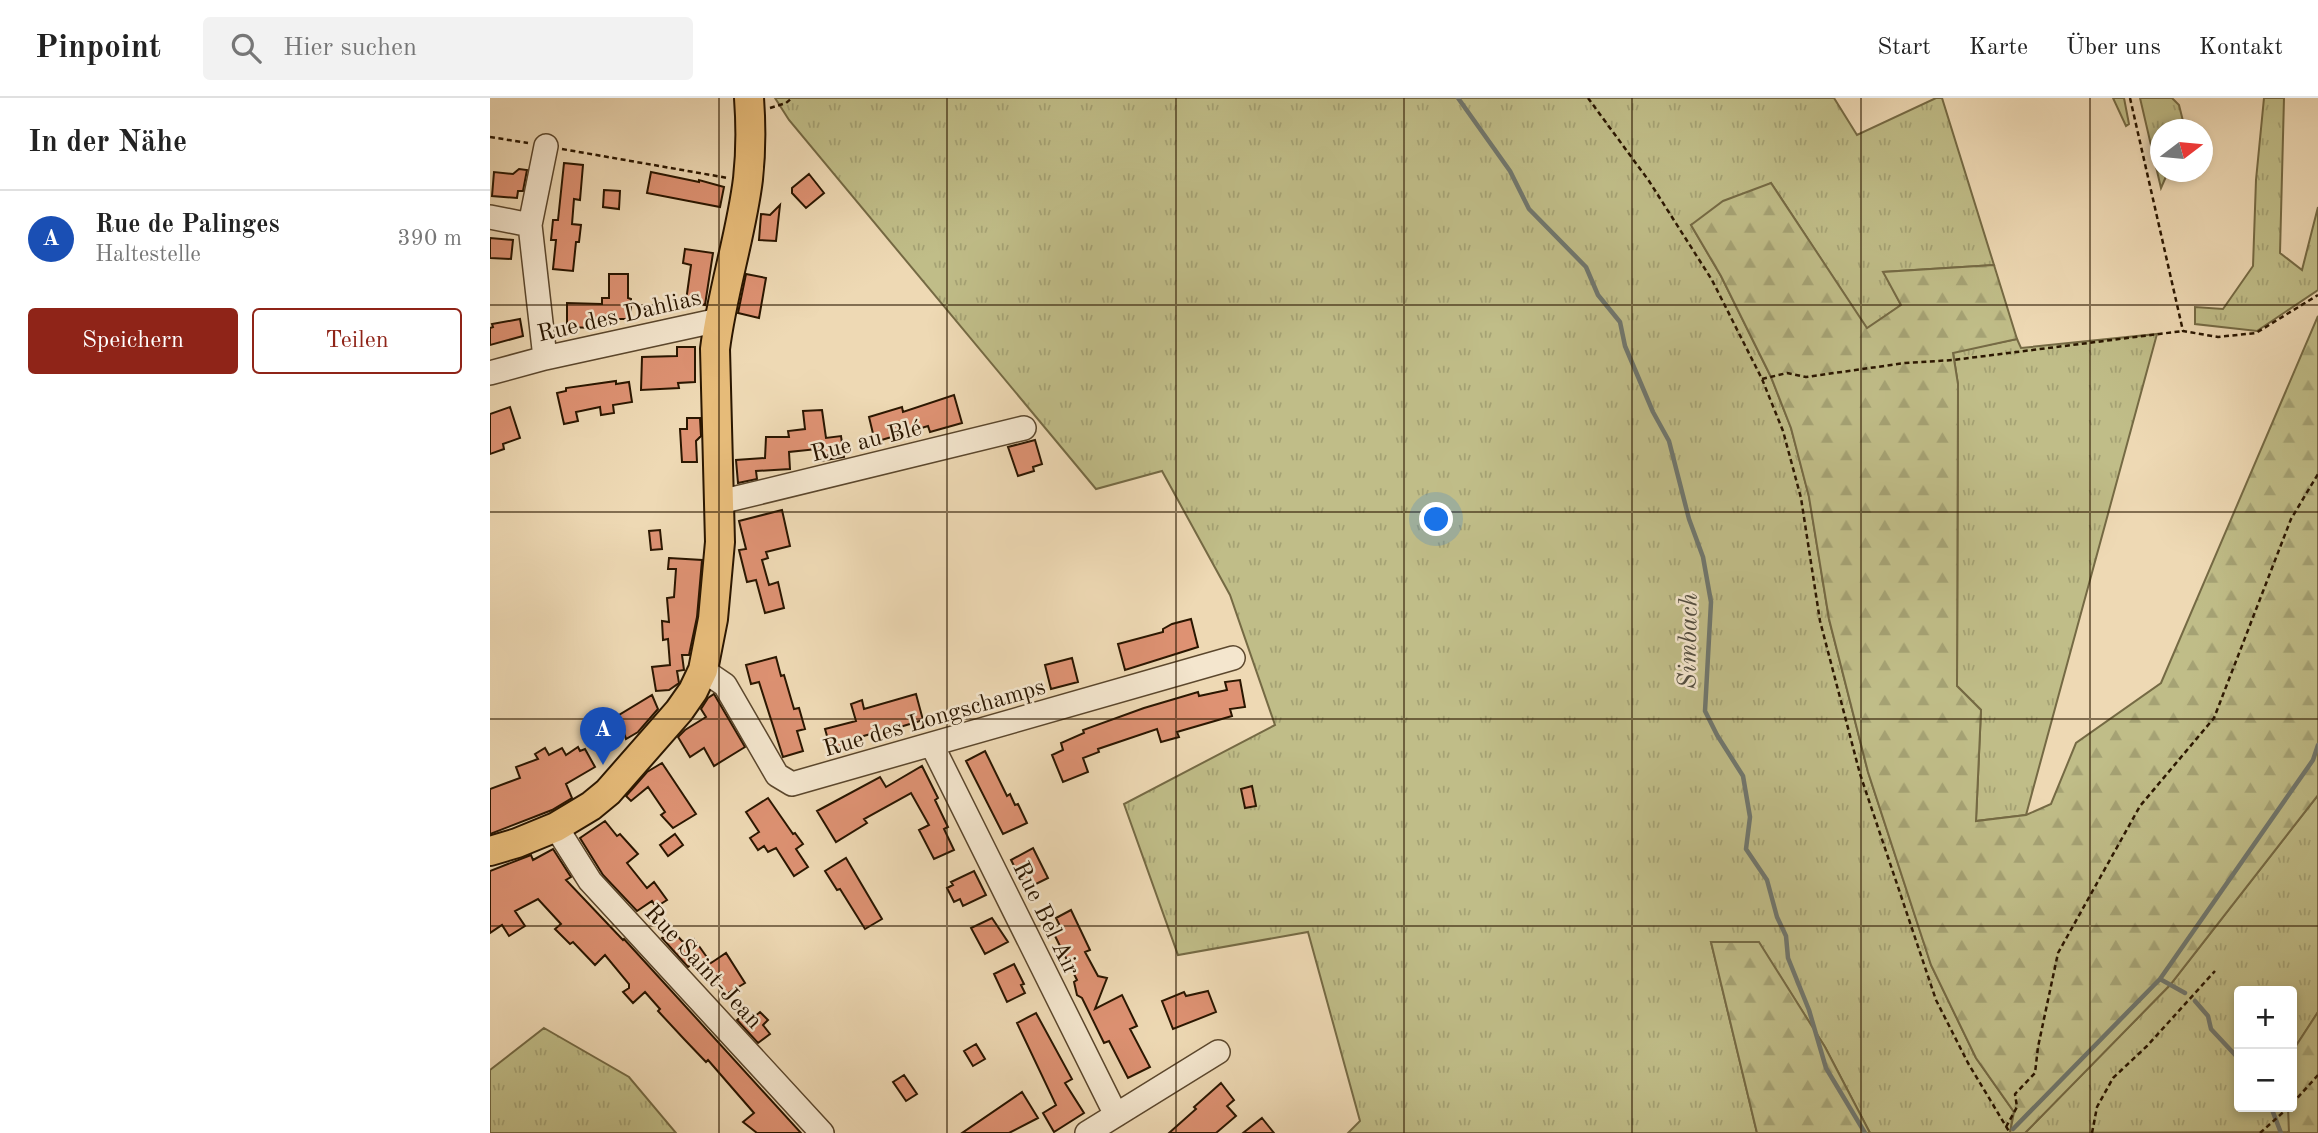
<!DOCTYPE html>
<html lang="de">
<meta charset="utf-8">
<style>
body{margin:0;font-family:"Old Standard TT",serif;background:#f2f2f2;color:#222}
.controls{position:absolute;right:21px;bottom:21px;display:grid;overflow:hidden;border-radius:7px;box-shadow:0 4px 10px #0003}
.controls button{width:63px;height:63px;display:grid;place-items:center;padding:0;border:0;border-bottom:2px solid #e0e0e0;background:#fff;color:#222;font:35px sans-serif}
.compass{position:absolute;left:1660px;top:21px;width:63px;height:63px;border-radius:50%;background:#fff;box-shadow:0 4px 10px #0003;rotate:74deg}
.you{position:absolute;left:947px;top:422px;width:24px;height:24px;margin:-18px;border:5px solid #fff;border-radius:50%;background:#1a73e8;box-shadow:0 0 0 10px #1a73e833}
.badge{display:grid;place-items:center;width:46px;height:46px;border-radius:50%;background:#8f2418;color:#fff;font-size:23px;font-weight:700}
.pin{position:absolute;translate:-50% -58px;filter:drop-shadow(0 2px 4px #0008)}
.pin::after{content:'';position:absolute;top:37px;width:24px;height:21px;background:inherit;clip-path:polygon(0 0,100% 0,50% 100%)}
.list{margin:0;padding:0;list-style:none}
h2{display:flex;justify-content:space-between;align-items:center;height:91px;margin:0;padding:0 28px;font-size:30px}
h2 small{font-size:23px;font-weight:400;color:#767676}
.list li{display:grid;grid-template-columns:46px 1fr auto;gap:21px;align-items:center;box-sizing:border-box;height:98px;padding:0 28px;border-top:2px solid #e0e0e0}
.list b{display:block;font-size:26px;white-space:nowrap}
.list p{margin:0;font-size:23px;white-space:nowrap;color:#767676}
.list em{font-size:23px;font-style:normal;color:#767676}
.actions{display:flex;gap:14px;padding:21px 28px}
.actions a{flex:1;padding:16px 0;border:2px solid #8f2418;border-radius:7px;text-align:center;font-size:24px;color:#8f2418}
.actions .main{background:#8f2418;color:#fff}
.icon{flex:none;width:38px;height:38px;fill:none;stroke:currentColor;stroke-width:2;stroke-linecap:round;stroke-linejoin:round}
.map{position:relative;flex:none;width:1828px;height:1035px;overflow:hidden}
header{display:flex;align-items:center;gap:42px;box-sizing:border-box;height:98px;padding:0 35px;background:#fff;border-bottom:2px solid #e0e0e0}
header strong{font-size:33px}
nav{display:flex;gap:38px;margin-inline-start:auto;font-size:24px}
.search{width:490px;height:63px;background:#f2f2f2;display:flex;align-items:center;gap:18px;box-sizing:border-box;padding:0 24px;border-radius:7px;color:#767676;font-size:26px}
main{display:flex}
aside{flex:1;background:#fff}
.map>svg:first-child{display:block}
.grass{fill:url(#grass-tufts);stroke:#756a44;stroke-width:2}
.forest{fill:url(#forest-firs);stroke:#756a44;stroke-width:2}
.lines{fill:none;stroke-linecap:round;stroke-linejoin:round}
.stream{stroke:#70776e;stroke-width:4.5}
.building{fill:#de9273;stroke:#2a1600;stroke-width:2}
.minor-casing{stroke:#5b472d;stroke-width:26}
.major-casing{stroke:#2a1600;stroke-width:32}
.path{stroke:#2a1600;stroke-width:2.5;stroke-dasharray:5 3.5;stroke-linecap:butt}
.minor{stroke:#f4e6ce;stroke-width:23}
.major{stroke:#e7bc7a;stroke-width:28}
.grid{fill:none;stroke:#2a1600;stroke-width:2;stroke-opacity:0.55}
.labels{text-anchor:middle;stroke-width:5;stroke-linejoin:round;paint-order:stroke}
.street-label{font-size:24px;fill:#2a1600;stroke:#f4e6ce}
.water-label{font-size:26px;font-style:italic;fill:#534e40;stroke:#f4e6ce}
</style>
<header>
<strong>Pinpoint</strong>
<div class="search"><svg class="icon" aria-label="search" viewBox="0 0 24 24"><circle cx="10" cy="10" r="6"/><path d="M15 15l6 6"/></svg>Hier suchen</div>
<nav><a>Start</a><a>Karte</a><a>Über uns</a><a>Kontakt</a></nav>
</header>
<main>
<aside>
<h2>In der Nähe<small></small></h2>
<ul class="list">
<li><span class="badge" style="background:#1a4fb4">A</span><div><b>Rue de Palinges</b><p>Haltestelle</p></div><em>390 m</em></li>
</ul>
<div class="actions"><a class="main">Speichern</a><a>Teilen</a></div>
</aside>
<div class="map">
<svg width="1828" height="1035" viewBox="0 0 1828 1035">
<defs>
<pattern id="grass-tufts" width="24" height="20" patternUnits="userSpaceOnUse" patternTransform="scale(1.75)"><rect width="24" height="20" fill="#c0bd88"/><path d="M3 7l-1-3M5 7V3M7 7l1-3M15 17l-1-3M17 17v-4M19 17l1-3" fill="none" stroke="#a5a274"/></pattern>
<pattern id="forest-firs" width="22" height="20" patternUnits="userSpaceOnUse" patternTransform="scale(1.75)"><rect width="22" height="20" fill="#c0bd88"/><path d="M5 1l3.5 6h-7zM16 11l3.5 6h-7z" fill="#a5a274"/></pattern>
</defs>
<rect width="100%" height="100%" fill="#eed9b4"/>
<filter id="stains"><feTurbulence type="fractalNoise" baseFrequency=".00286" numOctaves="4"/><feColorMatrix values="0 0 0 0 .2 0 0 0 0 .09 0 0 0 0 .02 0 0 0 .5 -.17"/></filter>
<radialGradient id="worn" r=".72"><stop offset=".6" stop-color="#630" stop-opacity="0"/><stop offset="1" stop-color="#630" stop-opacity=".3"/></radialGradient>
<path class="grass" d="M285,0H1344L1367,37L1446,0H1452L1504,167L1394,174L1411,207L1377,231L1281,85L1201,127L1231,178L1281,279L1301,330L1319,398L1339,521L1378,674L1441,867L1486,960L1524,1014L1520,1035H1380L1335,949L1269,845L1221,844L1267,1035H858L870,1023L818,834L688,857L634,706L785,627L740,497L672,373L606,391L299,22Z
M1623,0H1634L1639,26L1636,28Z
M1650,0H1682L1689,7L1695,31L1671,32V74H1678L1671,90Z
M1774,0H1794L1790,155L1812,172L1828,109V192L1767,233L1705,226V209L1733,211L1763,168L1766,82Z
M1667,236L1536,717L1486,723L1491,612L1467,588L1468,287L1463,254L1527,241L1531,250Z
M1828,697V914L1802,954V893H1749V1009H1798L1801,1034L1535,1035L1680,887Z
M54,930L139,979L186,1035H0V972Z"/>
<path class="forest" d="M1281,85L1377,230L1411,207L1393,174L1504,167L1527,241L1463,255L1468,286L1467,588L1491,612L1486,723L1536,717L1561,706L1586,645L1671,585L1828,218V697L1680,887L1535,1035H1520L1524,1014L1486,960L1441,867L1378,674L1339,521L1319,399L1301,330L1281,279L1231,178L1201,127L1233,103Z
M1221,844H1269L1335,949L1380,1035H1267Z
M1828,914V1035H1799L1798,1009H1802V954Z"/>
<g class="lines">
<path class="stream" d="M968,0L1020,73L1039,111L1096,169L1108,197L1130,224L1135,248L1163,314L1179,343L1199,421L1213,459L1221,504L1215,613L1227,637L1253,678L1260,719L1256,751L1277,782L1287,819L1296,838L1298,860L1319,912L1336,970L1375,1035
M1670,881L1695,895
M1705,903L1718,918L1721,931L1749,961
M1781,1009L1791,1035
M1523,1031L1670,881L1823,662L1828,647"/>
</g>
<path class="building" d="M74,65L93,67L90,102L84,101L82,126L91,127L89,144H86L83,173L63,171L66,142H61L63,122H68Z
M29,71L37,72L33,93H28L27,100L2,98L4,74L23,76Z
M161,74L209,84V82L234,89L230,109L157,95Z
M319,76L334,95L316,110L302,95V90Z
M114,92L130,93L129,111L113,109Z
M290,107L286,143L269,142L271,116L280,117Z
M0,140L23,142L21,161L0,160Z
M195,151L223,155L215,207L196,203L201,167L193,165Z
M119,176H138V200L141,201V221H105L104,230L77,229V205L112,206V200H119Z
M256,176L276,180L269,220L248,215Z
M30,221L33,238L0,247V230L3,229L2,226Z
M187,249H205V284L188,285L189,290L151,292L152,259L187,258Z
M126,283V286L139,284L142,304L123,307L124,315L111,317L110,309L86,314L88,323L74,326L67,295L76,293V290Z
M464,297L472,325L440,334L438,328L385,344L379,319L412,309L413,314Z
M20,309L30,340L13,346L14,351L0,356V316Z
M332,312L336,340L351,338L354,359L329,363L327,351L299,354L300,371L266,373L267,381L248,385L246,362L275,360L276,339H299L298,333L315,331L313,313Z
M197,320H210L211,338L206,343L207,364H192L190,331H197Z
M545,342L552,366L543,369L544,373L528,378L518,349Z
M292,412L300,448L276,454L278,460L272,462L279,487L288,484L294,510L275,515L266,482L257,484L249,452L256,451L249,423Z
M170,432L172,451L161,452L159,433Z
M179,460L212,462L207,519L199,557H192L194,572L187,573L189,585L179,592L166,593L162,569L180,567L178,541L173,542L172,523L179,524L177,500L184,499L186,471H178Z
M701,521L708,549L635,572L628,546L673,534V531L682,526Z
M286,559L291,578L294,577L304,611L309,610L315,631L307,633L313,653L293,659L269,584L261,586L256,567Z
M582,560L588,584L561,591L555,567Z
M750,582L755,609L740,611L742,618L687,634L689,639L671,644L667,631L608,651L609,654L593,660L598,674L573,684L562,657L573,652L571,645L594,635L593,632L654,610L708,594L709,598L737,592L735,584Z
M224,596L255,649L224,668L214,650L200,659L188,639L195,632L216,619L211,611L218,600Z
M426,596L433,622L410,629L411,633L399,636L398,631L370,639L371,644L341,652L335,631L366,623L361,606L372,602L374,611Z
M162,597L168,611L148,634L136,641L129,617Z
M88,649L90,653L95,651L105,669L76,686L82,700L62,712L0,736V691L30,680L26,669L48,661L45,656L55,650L59,657L72,650L76,657Z
M495,653L517,698L520,696L525,707L528,706L537,725L513,736L476,663Z
M172,665L206,716L183,730L171,717L175,714L158,689L141,703L136,698L157,674Z
M432,668L448,700L445,702L458,729L454,731L464,752L444,761L429,732L439,727L421,695L374,721L377,725L346,744L327,713L390,679L396,689Z
M762,688L766,708L755,710L751,691Z
M278,700L303,736L305,735L313,746L306,751L318,769L304,778L286,750L278,754L274,748L268,752L260,740L269,734L256,714Z
M115,723L127,738L130,736L148,756L137,765L157,790L164,784L177,802L166,809L162,803L147,813L113,777L90,740Z
M185,736L193,747L178,758L170,747Z
M543,750L558,780L536,791L521,762Z
M63,751L81,779L76,782L133,842L134,841L311,1035H267L253,1024L264,1015L218,962L216,964L194,941L168,913L170,911L155,894L143,905L133,894L139,890V886L115,857L105,867L83,844L80,846L65,831L71,826L48,801L25,813L35,828L19,838L12,827L0,835V773L41,757L43,762Z
M356,760L392,821L375,831L350,791L347,792L335,773Z
M484,773L496,797L473,808L470,801L464,804L457,790L463,787L461,784Z
M581,812L600,852L595,854L608,878L617,880L605,911L632,897L647,928L640,931L660,969L638,980L619,943L614,945L592,900L587,897L584,884L587,882L563,834L571,830L566,820Z
M502,820L518,844L495,856L481,830Z
M181,831L193,844L196,843L198,845L204,841L221,865L236,855L255,885L235,897L221,876L216,880L205,864L198,869L172,840Z
M524,866L534,886L531,887L535,895L517,904L504,876Z
M718,893L726,914L683,931L672,903L694,894L696,898Z
M258,912L264,919L270,914L278,922L273,927L280,936L268,945L247,922Z
M546,915L582,981L575,985L594,1015L564,1034L553,1015L566,1007L527,925Z
M486,946L495,961L483,968L474,953Z
M414,977L427,996L416,1003L403,984Z
M731,985L744,1002L737,1008L746,1018L726,1035H679L706,1011L704,1009Z
M532,994L548,1020L519,1035H472Z
M772,1020L784,1035H753Z"/>
<g class="lines">
<g class="minor-casing">
<path id="minor" d="M0,119L40,127L55,260
M40,127L56,48
M0,275L55,260L229,222
M230,404L534,330
M213,572L235,587L287,677L302,686L743,560
M442,647L626,1017
M66,729L100,783L332,1035
M597,1035L728,954"/>
</g>
<g class="major-casing">
<path id="major" d="M0,753L27,745L66,729L101,708L118,694L189,613L203,593L213,572L223,521L230,444L225,251C232,194 251,138 258,81C261,54 261,27 259,0"/>
</g>
<path class="path" d="M1098,0L1159,83L1222,182L1272,281L1293,333L1311,400L1330,523L1370,676L1446,902L1478,965L1520,1035
M1640,0L1693,233L1728,239L1766,235L1828,197
M280,10L296,5L302,0
M0,39L38,45
M72,51L238,80
M1272,281L1297,275L1316,279L1415,265L1463,262L1693,233
M1802,1006L1828,977
M1516,1029L1527,1009L1525,996L1545,975L1548,949L1568,855L1650,708L1724,620L1801,421L1828,376
M1602,1035L1607,1009L1623,980L1657,948L1725,873
M1770,1035L1799,1009"/>
<use href="#minor" class="minor"/>
<use href="#major" class="major"/>
</g>
<path class="grid" d="M229,0V1035M457,0V1035M686,0V1035M914,0V1035M1142,0V1035M1371,0V1035M1600,0V1035M0,207H1828M0,414H1828M0,621H1828M0,828H1828"/>
<g class="labels">
<g class="street-label">
<text transform="translate(129 217) rotate(-13)" y="8">Rue des Dahlias</text>
<text transform="translate(376 342) rotate(-14)" y="8">Rue au Blé</text>
<text transform="translate(444 619) rotate(-16)" y="8">Rue des Longschamps</text>
<text transform="translate(557 820) rotate(64)" y="8">Rue Bel Air</text>
<text transform="translate(214 868) rotate(47)" y="8">Rue Saint-Jean</text>
</g>
<g class="water-label">
<text transform="translate(1197 543) rotate(-89)" y="9">Simbach</text>
</g>
</g>
<rect width="100%" height="100%" filter="url(#stains)"/>
<rect width="100%" height="100%" fill="url(#worn)"/>
</svg>
<div class="controls">
<button>+</button>
<button>−</button>
</div>
<svg class="compass" viewBox="-18 -18 36 36"><path d="M0-13l5 13h-10z" fill="#e53935"/><path d="M0 13l5-13h-10z" fill="#767676"/></svg>
<div class="you"></div>
<div class="pin badge" style="left:113px;top:667px;background:#1a4fb4">A</div>
</div>
</main>
